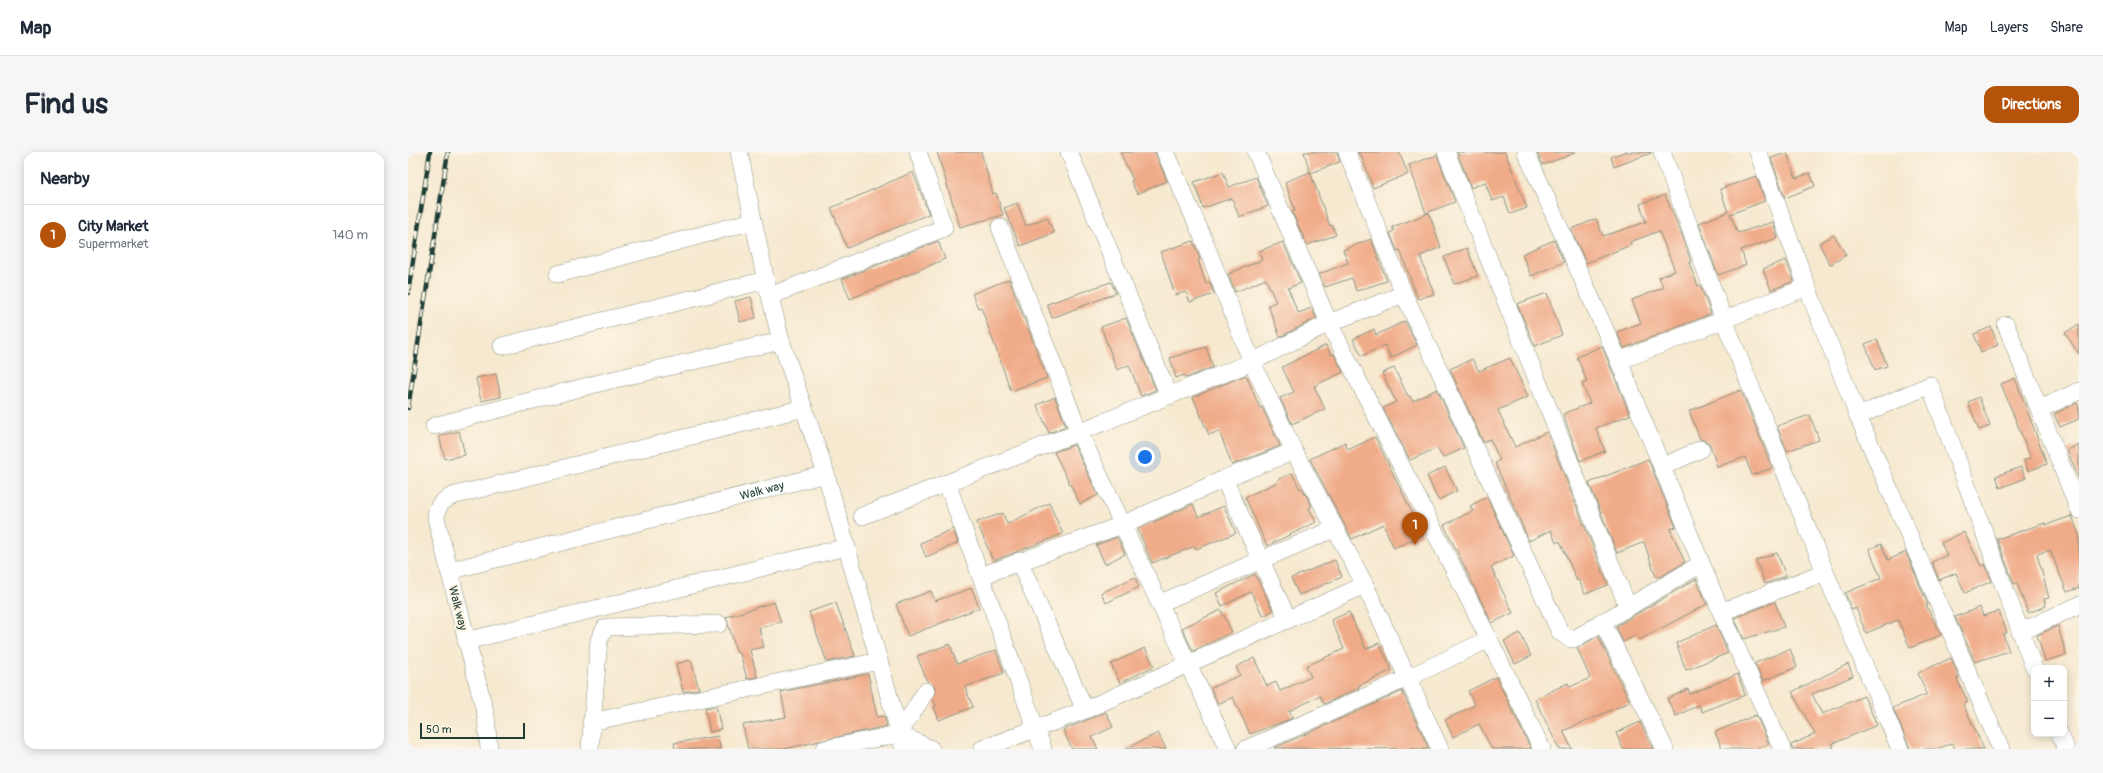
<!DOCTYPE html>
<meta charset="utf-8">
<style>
body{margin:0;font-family:Pangolin,sans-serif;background:#f6f6f7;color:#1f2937}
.controls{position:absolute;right:12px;bottom:12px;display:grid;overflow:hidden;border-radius:8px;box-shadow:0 2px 10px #0003}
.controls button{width:36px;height:36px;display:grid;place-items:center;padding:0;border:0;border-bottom:1px solid #e0e1e3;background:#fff;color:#1f2937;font:20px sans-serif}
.scale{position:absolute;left:12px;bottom:10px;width:105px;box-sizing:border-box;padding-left:4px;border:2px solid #1f3d34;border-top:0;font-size:11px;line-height:14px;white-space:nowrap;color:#1f3d34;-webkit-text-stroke:3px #fcf5e5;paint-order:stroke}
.you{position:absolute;left:737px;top:305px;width:14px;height:14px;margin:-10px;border:3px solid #fff;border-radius:50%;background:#1a73e8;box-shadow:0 0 0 6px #1a73e833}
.badge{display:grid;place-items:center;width:26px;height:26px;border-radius:50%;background:#b45309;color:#fff;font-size:13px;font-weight:700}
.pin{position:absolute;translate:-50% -33px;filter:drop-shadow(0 1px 2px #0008)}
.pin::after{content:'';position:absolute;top:21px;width:14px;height:12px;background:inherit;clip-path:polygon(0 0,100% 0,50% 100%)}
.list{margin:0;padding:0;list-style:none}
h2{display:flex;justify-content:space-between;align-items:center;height:52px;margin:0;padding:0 16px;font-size:17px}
h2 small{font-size:13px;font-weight:400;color:#747a83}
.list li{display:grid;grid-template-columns:26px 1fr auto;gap:12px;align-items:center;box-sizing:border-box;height:60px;padding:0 16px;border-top:1px solid #e0e1e3}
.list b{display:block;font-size:15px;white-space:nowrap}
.list p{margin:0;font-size:13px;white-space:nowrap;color:#747a83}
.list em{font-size:13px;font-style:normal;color:#747a83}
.map{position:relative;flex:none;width:1671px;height:597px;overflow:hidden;border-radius:12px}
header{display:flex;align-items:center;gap:24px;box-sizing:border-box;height:56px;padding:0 20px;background:#fff;border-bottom:1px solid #e0e1e3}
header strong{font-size:19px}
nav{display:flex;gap:22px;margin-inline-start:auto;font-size:14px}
.intro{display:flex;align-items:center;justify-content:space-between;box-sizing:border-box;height:96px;padding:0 24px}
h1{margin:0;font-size:28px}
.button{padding:10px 18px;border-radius:12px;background:#b45309;color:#fff;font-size:14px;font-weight:700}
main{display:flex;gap:24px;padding:0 24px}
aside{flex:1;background:#fff;border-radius:12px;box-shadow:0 2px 10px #0003}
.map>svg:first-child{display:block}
.building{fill:#f0ab89}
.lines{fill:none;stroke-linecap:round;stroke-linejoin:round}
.minor-casing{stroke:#8a9382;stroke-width:18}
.minor{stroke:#fff;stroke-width:17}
.rail-casing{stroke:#1f3d34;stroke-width:4.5}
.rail{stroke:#fcf5e5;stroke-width:3;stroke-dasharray:9;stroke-linecap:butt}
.labels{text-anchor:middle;stroke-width:4;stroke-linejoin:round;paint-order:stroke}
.street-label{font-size:12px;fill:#1f3d34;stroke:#fcf5e5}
</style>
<header>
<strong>Map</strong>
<nav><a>Map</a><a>Layers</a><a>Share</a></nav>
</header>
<div class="intro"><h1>Find us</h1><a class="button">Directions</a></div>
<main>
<aside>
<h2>Nearby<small></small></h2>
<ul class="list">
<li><span class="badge">1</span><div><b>City Market</b><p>Supermarket</p></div><em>140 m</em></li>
</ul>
</aside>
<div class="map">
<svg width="1671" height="597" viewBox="0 0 1671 597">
<rect width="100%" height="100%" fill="#fcf5e5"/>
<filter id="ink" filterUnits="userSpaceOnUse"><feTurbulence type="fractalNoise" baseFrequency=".025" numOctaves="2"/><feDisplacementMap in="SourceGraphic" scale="8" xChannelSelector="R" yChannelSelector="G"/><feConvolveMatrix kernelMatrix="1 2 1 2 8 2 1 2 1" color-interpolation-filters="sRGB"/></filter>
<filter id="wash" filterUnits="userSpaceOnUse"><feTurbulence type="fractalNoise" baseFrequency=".012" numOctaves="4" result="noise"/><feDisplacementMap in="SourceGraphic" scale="16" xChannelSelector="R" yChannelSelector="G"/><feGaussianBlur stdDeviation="0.9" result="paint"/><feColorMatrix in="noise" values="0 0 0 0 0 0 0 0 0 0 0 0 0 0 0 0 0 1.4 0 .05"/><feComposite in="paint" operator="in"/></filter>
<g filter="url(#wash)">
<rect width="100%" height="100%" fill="#f6e9d0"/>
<g id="blocks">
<path class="building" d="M529,0H573L585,42L588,41L595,63L552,75Z
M712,0H747L759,29L729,42L723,29L725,28Z
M896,0H929L932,10L902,21Z
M950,0H991L1000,22L965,36L953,3H951Z
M1049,0H1097L1119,56L1102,62L1096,45L1084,49L1077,30L1063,36Z
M1129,0H1167V1L1135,13Z
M1216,0H1243V1L1206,15L1203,5Z
M1379,1L1388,26L1402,21L1407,34L1377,46L1363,6Z
M1029,3L1047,50L1018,61L1001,13Z
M505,20L521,62L439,96L423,56Z
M815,20L821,35L848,25L860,54L831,65L824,46L795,56L786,30Z
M902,20L922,74L924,73L928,83L899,93L884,60L887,59L877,30Z
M1348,24L1357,49L1322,62L1330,81L1365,70L1370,86L1333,98L1338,113L1310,123L1291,71L1320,60L1312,37Z
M1257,43L1276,88L1283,110L1281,111L1290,134L1292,133L1303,162L1216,196L1209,180L1233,171L1224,148L1255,136L1251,125L1267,119L1251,79L1222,90L1223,93L1178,111L1163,77L1188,67L1195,84L1217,77L1238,70L1232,52Z
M609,51L618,74L639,65L646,81L612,94L596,56Z
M1021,61L1033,95L1012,104L1026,142L1010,147L992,98L989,99L982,81L986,79L984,75Z
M1426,83L1438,103L1422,113L1411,91Z
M963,87L979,129L948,139L944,126L917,135L911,122L940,111L935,98Z
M1146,88L1156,110L1123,124L1114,102Z
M530,89L537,107L442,147L434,127Z
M785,89L792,107L790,108L798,132L802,130L806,142L782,150L778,140L767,143L753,100Z
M875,90L893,131L880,136L890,161L904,156L908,166L872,185L860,153L868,150L858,127L827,140L820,122L854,108L851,99Z
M1059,96L1070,124L1046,132L1036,105Z
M1378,108L1386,129L1363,138L1355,117Z
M601,127L639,226L603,239L573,155L570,156L564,142Z
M703,130L708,141L644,166L639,152Z
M1139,141L1154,183L1127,194L1109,152Z
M343,145L348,166L332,170L327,149Z
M718,166L748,238L733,244L721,213L709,218L693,175Z
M997,169L1009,193L983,206L977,193L954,204L945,187L966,177L968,183Z
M1671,172V202L1657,181Z
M1583,175L1590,193L1573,200L1566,182Z
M1469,187L1479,214L1467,218L1457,192Z
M918,193L923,203L926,202L935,220L906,234L917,257L884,272L872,246L886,240L874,215Z
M1194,194L1222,263L1188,276L1197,299L1172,309L1155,262L1182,251L1174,232L1179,230L1169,205Z
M798,195L805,215L778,226L776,223L768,226L762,206Z
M1102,206L1120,245L1090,258L1107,295L1139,280L1200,433L1177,442L1171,428L1169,429L1152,389L1148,391L1143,378L1121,389L1087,311L1092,308L1082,287L1075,290L1042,217L1064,207L1071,219Z
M986,216L1000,244H1002L1005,249L1029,237L1056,296L1035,306L1029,296L1002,308L975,256L988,250L974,221Z
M88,222L93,245L73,249L68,226Z
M838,223L852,256L854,255L872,294L824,313L811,279L801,283L785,245Z
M1607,226L1639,312L1620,319L1616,308L1623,306L1593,232Z
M1333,238L1364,316L1344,323L1337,305L1309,315L1302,292L1298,289L1292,287L1281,259Z
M647,245L658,274L641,281L629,253Z
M1571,245L1582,274L1571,278L1560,250Z
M1669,251L1671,256V267L1652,275L1646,262Z
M1402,263L1411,288L1379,299L1369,274Z
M51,279L57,303L37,307L31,284Z
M967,285L1015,383L986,396L975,372L944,387L902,307L937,290L940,298Z
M666,293L690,343L672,352L646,300Z
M1671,293V327L1659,298Z
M1240,307L1268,375L1262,377L1277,410L1254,424L1248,425L1236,390L1209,401L1181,331Z
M1037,315L1049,339L1030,348L1019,324Z
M1613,315L1618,326L1592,336L1588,324Z
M884,321L892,337L894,336L904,354L901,356L908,370L859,394L837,345L870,330L869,328Z
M1079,345L1106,404L1083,415L1105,461L1084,471L1036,373L1065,359L1062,354Z
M641,351L655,382L585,409L569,370L595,361L599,372Z
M785,352L790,365L816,354L828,381L788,397L787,394L744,411L730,377Z
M1664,364L1671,383V436L1659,440L1642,398L1629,402L1641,446L1636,447L1638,454L1620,461L1609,431L1606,432L1589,387L1637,371L1638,373Z
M545,377L550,391L518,405L512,391Z
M1556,380L1573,414L1577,412L1584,429L1557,441L1548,421L1531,428L1524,410L1539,403L1533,391Z
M709,385L717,402L697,412L688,393Z
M1473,392L1480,408L1498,400L1520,453H1518L1533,483L1502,496L1490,468L1458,481L1448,456L1444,458L1437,441L1473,426L1461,397Z
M1369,401L1378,424L1357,432L1348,408Z
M927,408L934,425L891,443L883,426Z
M847,422L865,459L855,464L843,440L814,454L808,441Z
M727,425L731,435L698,451L693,441Z
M1288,427L1299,452L1231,488L1228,483L1215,490L1208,474Z
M564,436L571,456L500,484L488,452L523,439L527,449Z
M366,450L373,470L351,476L356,495L342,498L349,525L339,527L332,501H329L318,465Z
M1367,450L1376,475L1336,487L1326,466Z
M428,451L447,504L419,510L401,460Z
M1572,455L1575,464L1591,459L1599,481L1595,482L1601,499L1567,510L1547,465Z
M813,458L824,480L785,499L774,476Z
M941,460L958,497L971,491L984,518L950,534L951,536L916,552L912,544L881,559L885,566L842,582L825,545L810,552L803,536L832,523L828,515L846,506L859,534L868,530L872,539L903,525L898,514L936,497L923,468Z
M1308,473L1320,501L1278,518L1268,491Z
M1650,474L1658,503L1637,509L1629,483Z
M1112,481L1123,504L1107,512L1096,489Z
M1190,484L1222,550L1155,579L1164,597H1151L1127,547L1160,531L1162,535L1182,526L1169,496Z
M542,492L549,512L588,498L596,521L557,535L565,555L531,568L526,555L528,554L525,547L528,540L527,535L519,529L509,504Z
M737,496L746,514L712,531L703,512Z
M1382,497L1389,515L1355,529L1347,511Z
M1543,506L1551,525L1549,527L1560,550L1555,552L1576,597H1547L1544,591L1529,597H1502L1485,556L1519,542L1510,521Z
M283,508L291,537L275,540L268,512Z
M1440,512L1445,524L1404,542L1414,562L1456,544L1469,573L1424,592L1426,597H1384L1383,593L1407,582L1384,540Z
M460,522L469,565L476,564L479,574L376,597H340L335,573L378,565L373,540Z
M1330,522L1337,543L1294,560L1291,553L1268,564L1259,547L1280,537L1282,542Z
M1088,525L1123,597H1084L1071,572L1045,585L1037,568L1067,553L1060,539Z
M994,539L1021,597L866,596L964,553Z
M308,554L313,577L302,580L297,556Z
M698,560L705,575L684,585L690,597H664L655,578Z
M1348,563L1361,592L1348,597H1314L1307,580Z
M1232,570L1245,597H1215L1208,581Z
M750,581L758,597H717Z
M310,584L312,597H267L266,591Z"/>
</g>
</g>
<g filter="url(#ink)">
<use href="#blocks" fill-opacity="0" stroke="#8a9382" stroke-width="1"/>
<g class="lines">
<g class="minor-casing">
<g id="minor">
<path d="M331,0L360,139"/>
<path d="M661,0L761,244"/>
<path d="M757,0L793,81L844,210L886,299L957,433L1032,597"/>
<path d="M848,0L921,171L1081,487L1134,597"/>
<path d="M939,0L996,142L1152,480L1162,487L1168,486L1293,412"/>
<path d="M1038,0L1220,455"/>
<path d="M1118,0L1211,209L1313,460L1374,597"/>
<path d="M1254,0L1316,168L1417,420L1492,597"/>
<path d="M592,75L671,280L820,597"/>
<path d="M150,122L345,69"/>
<path d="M1399,135L1450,264L1593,597"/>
<path d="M1598,173L1671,358"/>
<path d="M94,194L358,128"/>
<path d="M1211,209L1399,135L1350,0"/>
<path d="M1632,257L1671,239"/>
<path d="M1450,264L1522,233L1626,516"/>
<path d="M26,274L199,229L373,189"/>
<path d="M1254,315L1293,297"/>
<path d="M816,327L880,468"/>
<path d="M539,331L635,597"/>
<path d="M454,364L671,280L844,210L921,171L996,142"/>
<path d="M611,409L677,558"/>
<path id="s1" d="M41,419L418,322"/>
<path d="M573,424L714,373L816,327L886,299"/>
<path d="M752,451L926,377"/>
<path d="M1313,460L1417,420"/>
<path d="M1194,469L1257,597"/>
<path d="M1612,480L1671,453"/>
<path d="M58,489L438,395"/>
<path d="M518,539L491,582L523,597"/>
<path d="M183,570L471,509"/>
<path d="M1652,582L1658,597"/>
<path d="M81,597L78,564L28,366C28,354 34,349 44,344L396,256"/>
<path d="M182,597L191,488L197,476L201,475L311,472"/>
<path d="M416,597L491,582"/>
<path d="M496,597L418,322L373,189L362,144L536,76L510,0"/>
<path d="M574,597L677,558L957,433"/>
<path d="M838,597L1000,526L1081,487"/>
</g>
</g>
<use href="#minor" class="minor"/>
<g class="rail-casing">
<path id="rail" d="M0,141L22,0
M0,256L40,0"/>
</g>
<use href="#rail" class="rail"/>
</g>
</g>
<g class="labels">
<g class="street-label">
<text dy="4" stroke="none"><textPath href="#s1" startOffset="323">Walk way</textPath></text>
<text transform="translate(50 456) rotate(76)" y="4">Walk way</text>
</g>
</g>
</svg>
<div class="controls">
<button>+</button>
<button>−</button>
</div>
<div class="scale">50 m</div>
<div class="you"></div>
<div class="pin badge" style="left:1007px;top:393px">1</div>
</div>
</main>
